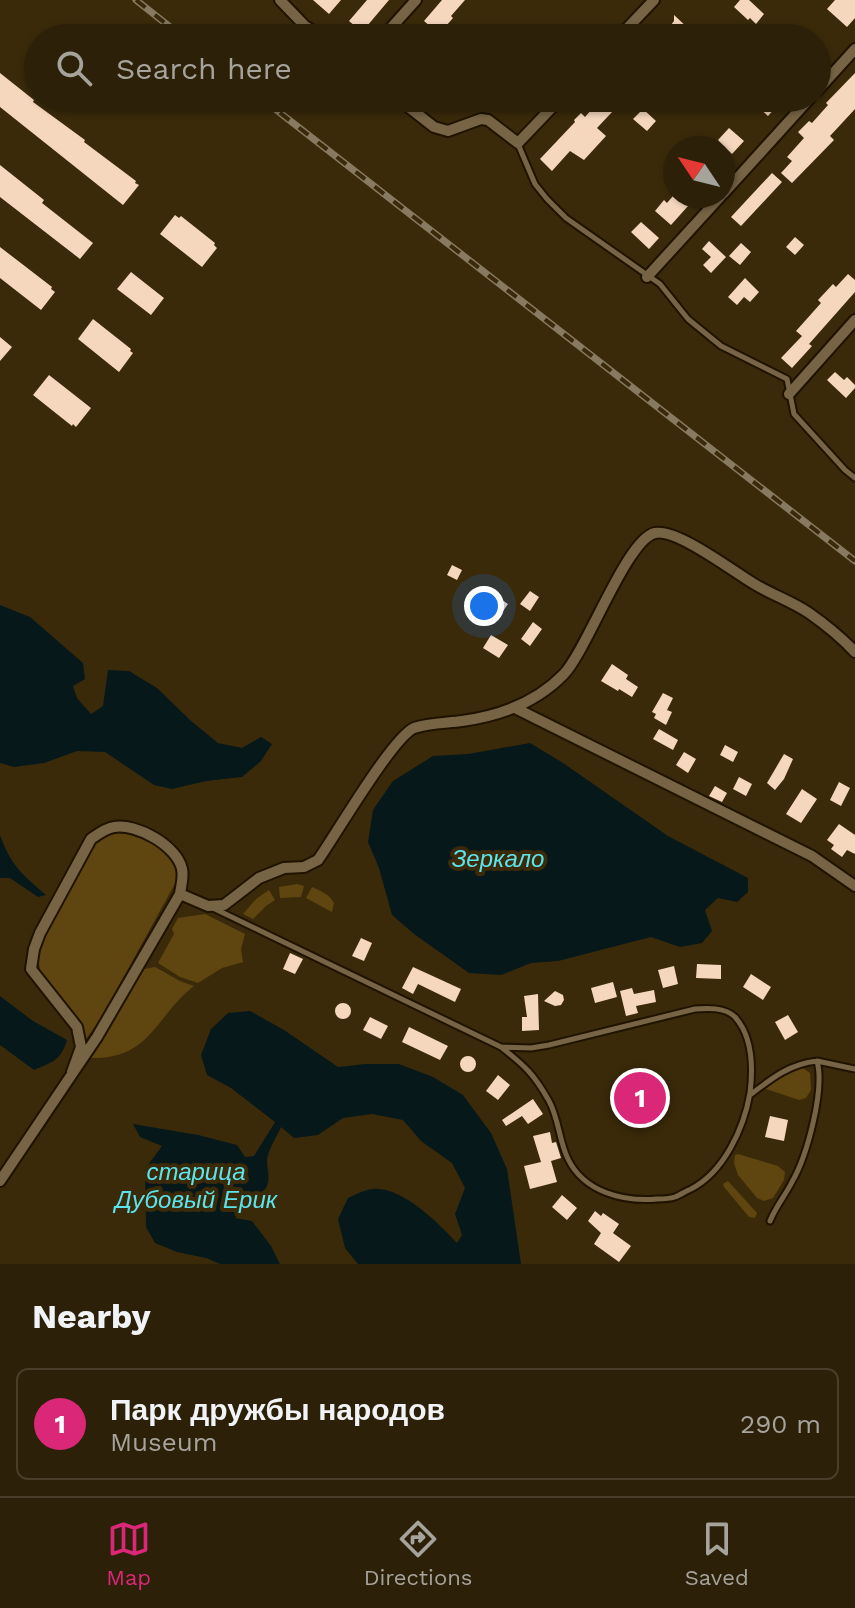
<!DOCTYPE html>
<meta charset="utf-8">
<style>
body{margin:0;font-family:"Work Sans",sans-serif;background:#342812;color:#f1f3f6}
.compass{position:absolute;left:663px;top:136px;width:72px;height:72px;border-radius:50%;background:#2c2008;box-shadow:0 2px 6px #0004;rotate:305deg}
.you{position:absolute;left:484px;top:606px;width:28px;height:28px;margin:-20px;border:6px solid #fff;border-radius:50%;background:#1a73e8;box-shadow:0 0 0 12px #1a73e833}
.badge{display:grid;place-items:center;width:52px;height:52px;border-radius:50%;background:#db2777;color:#fff;font-size:26px;font-weight:700}
.pin{position:absolute;translate:-50% -50%;border:4px solid #fff;box-shadow:0 2px 8px #0006}
.list{margin:0;padding:0;list-style:none}
h2{display:flex;justify-content:space-between;align-items:center;height:104px;margin:0;padding:0 32px;font-size:34px}
h2 small{font-size:26px;font-weight:400;color:#a6a39c}
.list li{display:grid;grid-template-columns:52px 1fr auto;gap:24px;align-items:center;box-sizing:border-box;height:112px;margin:0 16px 16px;padding:0 16px;border:2px solid #483e29;border-radius:12px}
.list b{display:block;font-size:30px;white-space:nowrap}
.list p{margin:0;font-size:26px;white-space:nowrap;color:#a6a39c}
.list em{font-size:26px;font-style:normal;color:#a6a39c}
.icon{flex:none;width:44px;height:44px;fill:none;stroke:currentColor;stroke-width:2;stroke-linecap:round;stroke-linejoin:round}
.map{position:relative;flex:none;width:855px;height:1264px;overflow:hidden}
.search{position:absolute;background:#2c2008;box-shadow:0 2px 6px #0004;left:24px;right:24px;top:24px;height:88px;display:flex;align-items:center;gap:20px;box-sizing:border-box;padding:0 28px;border-radius:44px;color:#a6a39c;font-size:30px}
.sheet{height:232px;background:#2c2008}
nav{display:flex;justify-content:space-around;align-items:center;box-sizing:border-box;height:112px;border-top:2px solid #483e29;background:#2c2008;font-size:22px;color:#a6a39c}
nav a{display:grid;justify-items:center;gap:4px}
nav .on{color:#db2777}
.map>svg:first-child{display:block}
.green{fill:#5f450f}
.water{fill:#07181a}
.building{fill:#f5d7be}
.lines{fill:none;stroke-linecap:round;stroke-linejoin:round}
.lane-casing{stroke:#1f1300;stroke-width:9}
.street-casing{stroke:#1f1300;stroke-width:14}
.lane{stroke:#766444;stroke-width:5}
.street{stroke:#766444;stroke-width:10}
.rail-casing{stroke:#877a61;stroke-width:7}
.rail{stroke:#3a2a0a;stroke-width:4;stroke-dasharray:12;stroke-linecap:butt}
.labels{text-anchor:middle;stroke-width:8;stroke-linejoin:round;paint-order:stroke}
.water-label{font-size:24px;font-style:italic;fill:#5ce4ed;stroke:#3a2a0a}
</style>
<div class="map">
<svg width="855" height="1264" viewBox="0 0 855 1264">
<rect width="100%" height="100%" fill="#3a2a0a"/>
<path class="green" d="M116,833C135,832 163,844 173,861C176,867 176,874 177,880L101,1018L86,1039C85,1027 79,1021 71,1012C51,989 32,975 41,941L92,847L106,836Z
M297,884L304,886L301,897L280,898L279,887Z
M312,887C321,891 329,894 334,903L332,912L306,898Z
M269,890L275,900L266,906L253,919L243,914L256,899Z
M205,914L245,934L241,949L243,962L222,968L198,983L180,977L158,963L174,934L172,929L178,918Z
M155,967L180,981L194,986C155,1016 151,1060 90,1058L111,1026L144,969Z
M800,1066L810,1073L811,1090L806,1098L799,1100L766,1089L765,1086L781,1074Z
M738,1154L778,1166L785,1172L784,1180L773,1198L764,1201L757,1198L738,1175L734,1163L735,1155Z
M728,1181L757,1213L755,1218L749,1217L724,1187L723,1184Z"/>
<path class="water" d="M0,605L30,617L83,663L85,679L73,686L77,698L91,714L103,706L108,670L129,671L157,688L190,720L218,743L242,748L261,737L272,744L261,761L242,777L206,781L172,789L154,785L105,752L77,751L44,763L14,767L0,763Z
M530,743L563,763L668,836L748,878V892L737,902L718,898L705,910L712,931L702,943L680,947L651,937L558,961L531,963L501,975L469,973L414,934L392,915L379,868L368,842L373,810L393,781L433,756L468,754Z
M0,835C11,866 22,874 46,895L38,897L10,878H0Z
M0,996L33,1021L67,1040C61,1060 53,1062 34,1070L0,1045Z
M250,1011L284,1030L338,1067L365,1064H399L433,1077L463,1095L491,1133L507,1169L521,1264H358L345,1248L338,1219L348,1198C355,1195 364,1190 372,1189C402,1186 438,1223 457,1243L462,1235L455,1214L465,1188L452,1163L421,1141L403,1120L372,1114L343,1118L318,1135L294,1138L281,1127C277,1136 267,1152 267,1160C267,1171 271,1178 266,1188L235,1218L252,1221L271,1246L280,1264H220L206,1258L177,1252L155,1243L146,1227L145,1169L162,1146L140,1137L133,1124L198,1135L237,1145L245,1157L254,1156L275,1122L231,1088L207,1075L201,1055L211,1029L228,1013Z"/>
<path class="building" d="M313,0H341L329,14Z
M367,0H389L362,32L349,21Z
M442,0H465L451,16L453,18L439,34L424,21Z
M740,0H749L764,14L756,24L750,18L748,20L734,7Z
M835,0H855V18L847,27L827,9Z
M674,15L689,29L681,38H678L668,29L674,21Z
M0,73L34,100L33,102L85,140L84,142L136,181L135,183L139,185L123,205L0,107Z
M855,73V109L830,136L834,140L792,183L781,173L792,161L787,157L804,138L798,132L809,121L812,123L828,105L826,103Z
M704,98H731L719,112Z
M748,98H784L768,116Z
M600,100L613,111L597,128L606,136L584,160L570,151L552,171L540,159L575,122L574,120L581,113L585,117Z
M643,109L656,121L647,131L633,119Z
M729,128L744,141L732,154L718,140Z
M698,137L710,148H688Z
M0,165L44,200L42,203L93,243L80,259L0,197Z
M772,173L782,182L741,226L731,217Z
M673,196H697L671,225L655,211L664,200L667,203Z
M175,215L179,218L181,216L215,243L214,245L217,248L202,267L160,234Z
M641,222L659,238L649,249L631,232Z
M795,237L804,245L795,255L786,247Z
M709,241L726,257L711,273L703,265L711,257L702,249Z
M741,243L751,252L740,265L729,256Z
M0,247L52,287L51,289L55,292L41,310L0,278Z
M131,272L164,298L151,315L117,289Z
M848,274L855,280V292L809,344L812,346L792,368L781,358L802,336L796,331L821,303L818,300L833,284L836,287Z
M745,278L759,292L750,302L744,297L737,305L728,297Z
M93,319L131,349L130,351L133,353L119,372L78,339Z
M0,337L12,347L0,361Z
M835,372L844,380L847,377L855,385V388L846,398L827,380Z
M49,375L91,408L76,427L73,424L72,426L33,395Z
M452,565L462,570L457,580L447,575Z
M530,591L539,597L530,611L520,604Z
M492,593L508,604L494,624L478,613Z
M533,622L542,629L530,646L521,639Z
M491,635L508,645L499,658L483,648Z
M612,664L628,675L626,679L638,687L632,697L619,689L618,691L601,681Z
M663,693L673,698L667,710L672,712L666,725L654,718L656,714L652,712Z
M659,729L678,740L673,750L653,739Z
M725,745L738,752L733,762L720,755Z
M684,752L696,759L688,773L676,765Z
M784,754L793,759L784,779L775,790L767,783Z
M739,777L752,784L746,796L733,789Z
M839,782L850,788L841,806L830,800Z
M715,786L727,793L722,802L709,796Z
M802,789L817,799L801,823L786,814Z
M839,824L855,835V854L847,850L842,857L831,849L834,845L827,840Z
M361,938L372,943L364,961L352,956Z
M290,953L303,959L295,974L283,969Z
M697,964L721,965V979L696,978Z
M674,966L678,984L663,988L658,970Z
M413,967L461,989L455,1002L418,984L413,994L402,988Z
M751,974L771,987L763,1000L743,987Z
M613,982L617,997L595,1003L591,988Z
M632,988L634,994L654,990L656,1002L636,1006L638,1013L626,1016L620,991Z
M555,991L563,995L564,1000L561,1005L555,1006L544,1001Z
M538,994L539,1030L522,1031V1017H527L524,996Z
M335 1011a8 8 0 1 1 16 0a8 8 0 1 1-16 0Z
M788,1015L798,1032L785,1040L775,1022Z
M370,1017L388,1026L381,1039L363,1030Z
M409,1027L448,1046L440,1060L402,1042Z
M460 1064a8 8 0 1 1 16 0a8 8 0 1 1-16 0Z
M498,1075L510,1085L498,1100L486,1091Z
M533,1099L543,1114L528,1124L522,1116L506,1126L502,1120Z
M770,1116L788,1120L784,1141L765,1137Z
M550,1132L552,1143L556,1142L561,1158L551,1161L557,1182L530,1189L524,1166L541,1162L533,1136Z
M562,1195L577,1208L567,1220L552,1207Z
M595,1211L601,1216L603,1213L619,1224L613,1233L631,1246L619,1262L594,1244L601,1233L588,1221Z"/>
<g class="lines">
<g class="lane-casing">
<path id="lane" d="M518,144L535,184L547,199L566,218L660,284L688,319L721,346L787,379L794,414L845,470L855,478
M213,908L501,1047C525,1066 534,1074 549,1101C559,1119 559,1141 568,1159C584,1192 623,1202 657,1199C662,1199 669,1199 675,1197C680,1195 686,1191 691,1189C724,1172 744,1128 750,1093C753,1069 753,1037 735,1017C725,1007 707,1008 695,1009L549,1045L531,1048L501,1047
M817,1061L855,1069
M750,1095C771,1079 789,1064 817,1061C825,1090 807,1156 792,1182C785,1196 776,1206 770,1221"/>
</g>
<g class="street-casing">
<path id="street" d="M280,0L305,26L324,38
M382,38L416,0
M618,38L654,0
M817,91L855,49
M397,98L434,127L448,131L481,119L488,120L518,143L561,98
M723,194L810,98
M647,277L721,196
M789,394L855,320
M515,708L812,856L855,886
M180,894L208,906L224,905L259,878L284,868L304,867L318,860C335,836 392,738 414,728C428,723 447,723 462,721C499,716 537,702 564,674C588,648 627,539 655,533C677,528 735,573 756,585C773,595 793,602 809,613C826,625 841,637 855,652
M0,1181L97,1037L180,894C181,886 184,877 182,869C177,846 137,823 114,827C106,828 98,834 91,839L40,933L34,949L31,969L77,1027L81,1047L72,1072"/>
</g>
<use href="#lane" class="lane"/>
<use href="#street" class="street"/>
<g class="rail-casing">
<path id="rail" d="M136,0L184,38
M261,98L855,561"/>
</g>
<use href="#rail" class="rail"/>
</g>
<g class="labels">
<g class="water-label">
<text x="498" y="867">Зеркало</text>
<text x="196" y="1180">старица<tspan x="196" dy="28">Дубовый Ерик</tspan></text>
</g>
</g>
</svg>
<svg class="compass" viewBox="-18 -18 36 36"><path d="M0-13l5 13h-10z" fill="#e53935"/><path d="M0 13l5-13h-10z" fill="#a6a39c"/></svg>
<div class="you"></div>
<div class="pin badge" style="left:640px;top:1098px">1</div>
<div class="search"><svg class="icon" aria-label="search" viewBox="0 0 24 24"><circle cx="10" cy="10" r="6"/><path d="M15 15l6 6"/></svg>Search here</div>
</div>
<section class="sheet">
<h2>Nearby<small></small></h2>
<ul class="list">
<li><span class="badge">1</span><div><b>Парк дружбы народов</b><p>Museum</p></div><em>290 m</em></li>
</ul>
</section>
<nav>
<a class="on"><svg class="icon" aria-label="map" viewBox="0 0 24 24"><path d="M3 6l6-2 6 2 6-2v14l-6 2-6-2-6 2zM9 4v14M15 6v14"/></svg>Map</a>
<a><svg class="icon" aria-label="directions" viewBox="0 0 24 24"><path d="M12 3l9 9-9 9-9-9zM9 14v-3h6M13 9l2 2-2 2"/></svg>Directions</a>
<a><svg class="icon" aria-label="saved" viewBox="0 0 24 24"><path d="M7 4h10v16l-5-4-5 4z"/></svg>Saved</a>
</nav>
